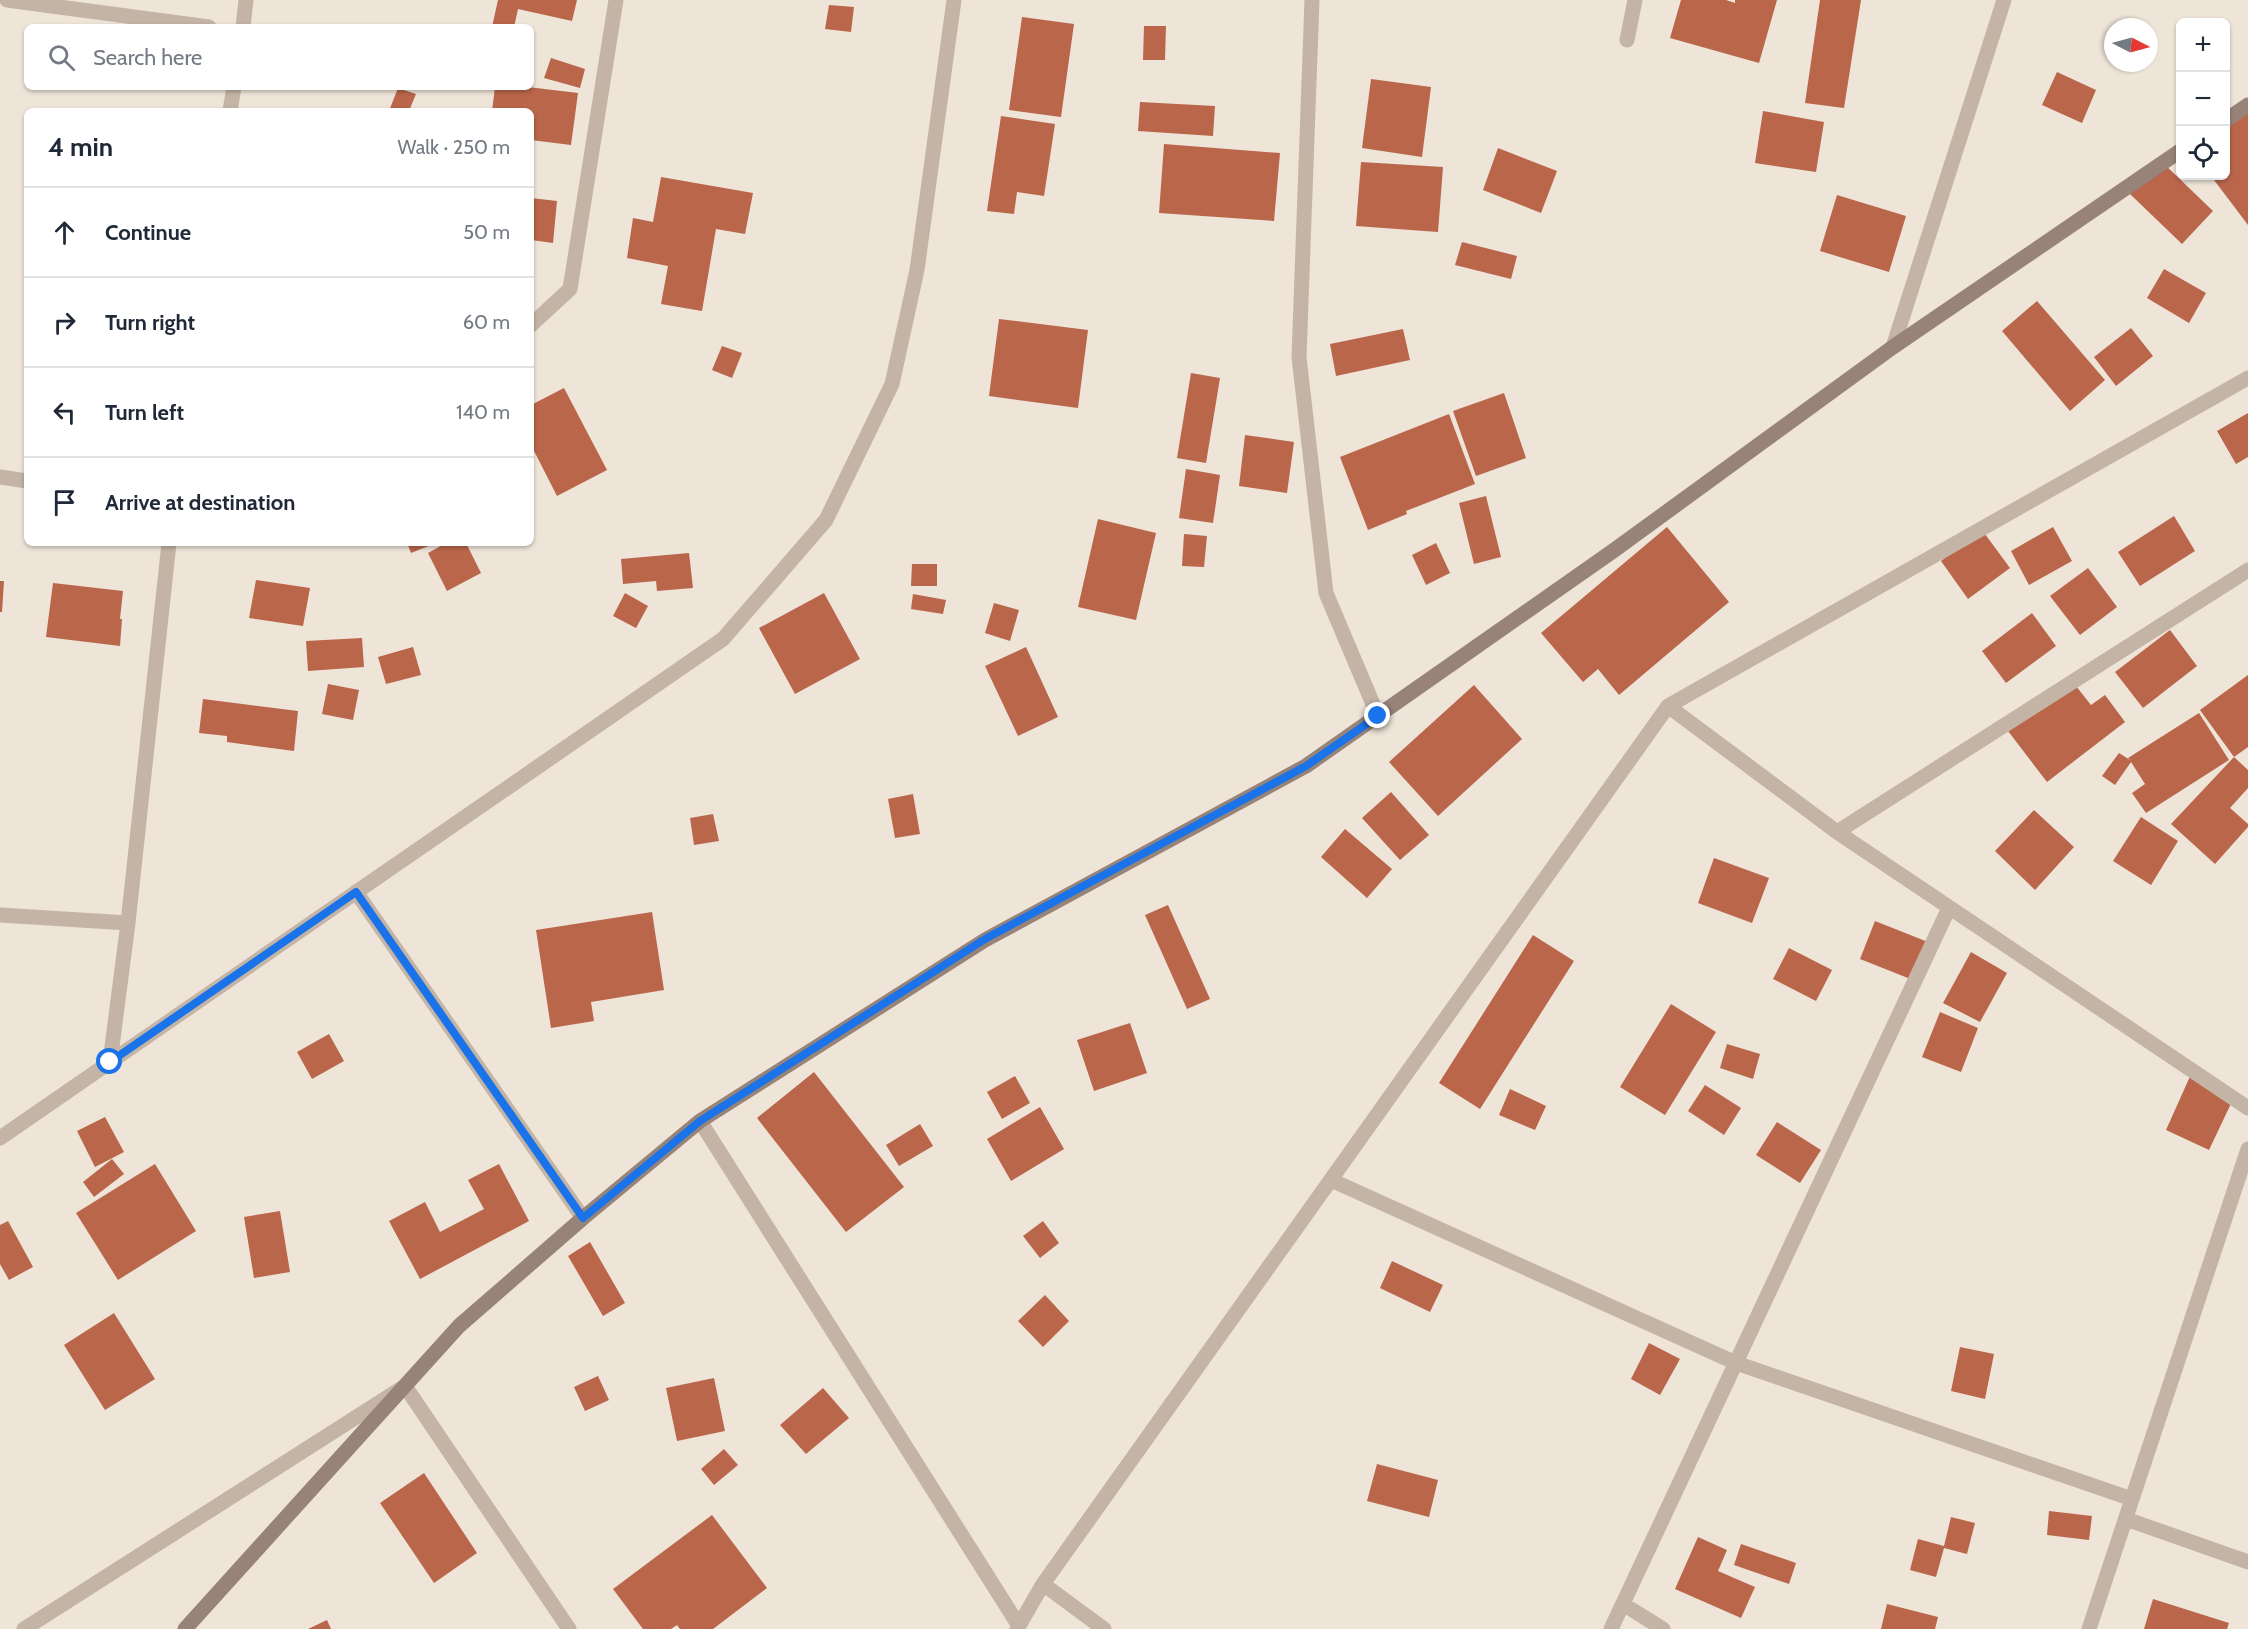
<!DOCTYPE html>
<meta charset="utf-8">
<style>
body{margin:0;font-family:Cabin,sans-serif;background:#f2f2f3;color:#1f2937}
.controls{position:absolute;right:18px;top:18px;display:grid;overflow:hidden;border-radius:9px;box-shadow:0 2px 4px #0004}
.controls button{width:54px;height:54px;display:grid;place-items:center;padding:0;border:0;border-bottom:2px solid #e0e1e3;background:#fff;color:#1f2937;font:30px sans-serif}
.compass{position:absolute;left:2104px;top:18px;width:54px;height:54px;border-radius:50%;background:#fff;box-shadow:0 2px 4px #0004;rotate:96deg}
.stop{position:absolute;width:18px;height:18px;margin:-14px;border:4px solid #1a73e8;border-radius:50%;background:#fff}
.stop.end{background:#1a73e8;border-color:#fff;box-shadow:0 2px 6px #0008}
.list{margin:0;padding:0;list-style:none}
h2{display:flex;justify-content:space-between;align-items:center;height:78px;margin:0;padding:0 24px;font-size:26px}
h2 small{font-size:20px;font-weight:400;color:#747a83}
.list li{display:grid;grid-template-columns:39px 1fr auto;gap:18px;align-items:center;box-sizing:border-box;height:90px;padding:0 24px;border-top:2px solid #e0e1e3}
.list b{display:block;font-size:22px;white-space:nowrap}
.list em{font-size:20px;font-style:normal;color:#747a83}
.icon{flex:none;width:33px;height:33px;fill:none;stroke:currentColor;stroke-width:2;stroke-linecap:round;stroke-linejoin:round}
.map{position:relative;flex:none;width:2248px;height:1629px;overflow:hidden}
.search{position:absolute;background:#fff;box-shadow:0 2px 4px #0004;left:24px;top:24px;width:510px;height:66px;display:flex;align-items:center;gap:15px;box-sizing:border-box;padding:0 21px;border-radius:9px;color:#747a83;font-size:22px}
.panel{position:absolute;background:#fff;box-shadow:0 2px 4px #0004;left:24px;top:108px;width:510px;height:438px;border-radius:9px}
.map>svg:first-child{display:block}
.building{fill:#b9664b}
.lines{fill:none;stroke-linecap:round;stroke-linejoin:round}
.street{stroke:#c4b4a6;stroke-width:15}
.secondary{stroke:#978378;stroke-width:15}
.route{stroke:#1a73e8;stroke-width:8}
</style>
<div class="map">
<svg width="2248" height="1629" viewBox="0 0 2248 1629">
<rect width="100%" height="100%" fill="#eee4d8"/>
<path class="building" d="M498,0H577L572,21L518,9L514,27H492Z
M1681,0H1726L1735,3V0H1777L1759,63L1670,38Z
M1820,0H1861L1844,108L1805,103Z
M829,5L854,7L851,32L825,29Z
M1022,17L1074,24L1061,117L1009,110Z
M1144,26H1166L1165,60H1143Z
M551,58L585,69L580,88L544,78Z
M2057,72L2096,90L2082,123L2042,105Z
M1371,79L1431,87L1422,157L1362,148Z
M495,87H528L578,93L571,145L531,140V111H492Z
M398,88L416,94L409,111H389Z
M1140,102L1215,106L1213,136L1138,131Z
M2248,109V225L2211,176H2226V126Z
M1763,111L1824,122L1816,172L1755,163Z
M1001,116L1055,124L1044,196L1017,192L1014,214L987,211Z
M1164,144L1280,153L1274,221L1159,213Z
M1498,148L1557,171L1541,213L1483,190Z
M2161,161L2213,211L2182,244L2130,194Z
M1361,162L1443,167L1438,232L1356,226Z
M661,177L753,193L745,234L716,229L702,311L661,304L668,266L627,258L633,218L653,222Z
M1837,195L1906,216L1889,272L1820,251Z
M531,198L557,201L553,243L531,240Z
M1462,242L1517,256L1511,279L1455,265Z
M2164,269L2206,293L2189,323L2147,298Z
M2037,301L2105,380L2070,411L2002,331Z
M999,319L1088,330L1078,408L989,396Z
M2131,328L2153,356L2116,386L2094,357Z
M1403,329L1410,360L1336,376L1330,344Z
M722,346L742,353L732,378L712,370Z
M1191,373L1220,378L1206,463L1177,458Z
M564,388L607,470L557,496L531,445V405Z
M1504,393L1526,458L1476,476L1453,411Z
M2248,413V457L2236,464L2217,431Z
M1449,414L1475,484L1406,511L1407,514L1368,530L1340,457Z
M1245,435L1294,442L1287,493L1239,486Z
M1186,469L1220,475L1213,523L1179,518Z
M1486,496L1501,557L1474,564L1459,503Z
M2174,516L2195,551L2140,586L2118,552Z
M1098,519L1156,533L1136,620L1078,607Z
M1667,527L1729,602L1619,695L1598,669L1583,682L1541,633Z
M2053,527L2072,561L2029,585L2011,551Z
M1982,530L2010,568L1968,599L1941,561Z
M1184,534L1207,536L1204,567L1182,566Z
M407,543H436L411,553Z
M446,543H466L481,573L447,591L428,553Z
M1436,543L1450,573L1426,585L1412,555Z
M689,553L693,588L657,591L656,581L623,584L621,559Z
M912,564H937V586H911Z
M2088,568L2117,607L2080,635L2050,596Z
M256,580L310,588L303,626L249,618Z
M0,581H4L2,612H0Z
M53,583L123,591L120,619H122L120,646L46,637Z
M625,593L648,606L636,628L613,616Z
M824,593L860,659L795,694L759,628Z
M913,594L946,600L943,614L911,609Z
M994,603L1019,610L1010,641L985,633Z
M2032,613L2056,646L2006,683L1982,651Z
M2170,630L2197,666L2143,708L2115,672Z
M362,638L364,667L308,671L306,641Z
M413,647L421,675L386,684L378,657Z
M1026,647L1058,717L1018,736L985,666Z
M2248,675V747L2234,757L2248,770V788L2230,808L2248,824V827L2215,864L2171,824L2234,757L2200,710Z
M2072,681L2091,705L2105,695L2125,722L2047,782L2008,731Z
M328,684L359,690L353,720L322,714Z
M1474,685L1522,739L1438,816L1389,762Z
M203,699L298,711L294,751L227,742V736L199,733Z
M2199,713L2229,760L2146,813L2132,793L2145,784L2131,762L2115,785L2102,776L2119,753L2130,760L2128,758Z
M1391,792L1429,835L1400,860L1362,818Z
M913,794L920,834L895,838L888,799Z
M2034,810L2074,847L2035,890L1995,851Z
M713,814L719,841L694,845L690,818Z
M2141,817L2178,841L2151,885L2113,861Z
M1345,829L1392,869L1367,898L1321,857Z
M1714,858L1769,878L1752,923L1698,903Z
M1168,905L1210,999L1187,1009L1145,915Z
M652,912L664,990L591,1002L594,1021L551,1028L536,930Z
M1875,921L1928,942L1913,980L1860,959Z
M1533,935L1574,961L1480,1109L1439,1083Z
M1789,948L1832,970L1816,1001L1773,979Z
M1971,952L2007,973L1980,1022L1943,1003Z
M1671,1004L1716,1032L1665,1115L1620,1087Z
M1940,1012L1978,1028L1961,1072L1922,1057Z
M1130,1023L1147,1073L1094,1091L1077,1040Z
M329,1034L344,1061L312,1079L297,1052Z
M1727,1044L1760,1054L1753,1079L1720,1068Z
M814,1072L904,1187L846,1232L757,1118Z
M2192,1072L2236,1093L2209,1150L2166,1130Z
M1015,1076L1030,1103L1002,1119L987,1092Z
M1705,1085L1741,1108L1724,1135L1688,1111Z
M1510,1089L1546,1106L1535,1130L1499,1115Z
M1040,1107L1064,1149L1011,1181L987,1139Z
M105,1117L124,1152L95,1167L77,1131Z
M1777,1122L1821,1150L1800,1183L1756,1155Z
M920,1124L933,1146L899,1166L886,1145Z
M112,1159L124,1174L94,1197L83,1182Z
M155,1164L196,1231L118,1280L76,1213Z
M499,1164L529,1221L420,1279L389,1221L425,1202L440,1232L484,1209L468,1180Z
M280,1211L290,1272L254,1278L244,1217Z
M8,1221L33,1267L9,1280L0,1264V1225Z
M1043,1221L1059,1243L1040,1258L1023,1236Z
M590,1242L625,1303L603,1316L568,1256Z
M1392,1261L1443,1285L1430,1312L1380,1288Z
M1045,1295L1069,1321L1043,1347L1018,1321Z
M114,1313L155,1379L105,1410L64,1345Z
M1649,1343L1680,1359L1660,1395L1631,1379Z
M1960,1347L1994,1354L1985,1399L1951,1391Z
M598,1376L609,1400L585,1411L574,1387Z
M714,1378L725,1431L677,1441L666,1388Z
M823,1388L849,1418L806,1454L780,1425Z
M724,1449L738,1465L714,1485L701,1469Z
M1377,1464L1438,1480L1429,1517L1367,1501Z
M424,1473L477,1553L434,1583L380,1503Z
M2049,1511L2092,1516L2089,1540L2047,1535Z
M712,1515L767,1588L713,1629H680L677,1625L671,1629H643L613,1589Z
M1951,1517L1975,1523L1967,1554L1944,1548L1936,1577L1910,1570L1918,1539L1944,1546Z
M1698,1537L1727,1550L1718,1571L1755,1587L1741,1618L1675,1589Z
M1741,1544L1796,1563L1789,1584L1734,1565Z
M2153,1599L2229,1623L2227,1629H2144Z
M1887,1604L1938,1617L1935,1629H1881Z
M327,1620L331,1629H308Z"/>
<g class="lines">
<path class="street" d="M7,0L209,27
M1312,0L1299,357L1326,593L1378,716
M243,27L246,0
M1627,40L1635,0
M230,111L234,87
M531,325L570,289L616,0
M1893,347L2004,0
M0,477L27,481
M1668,706L1837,832L2248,1108
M1837,832L2248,570
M356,892L583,1218
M0,915L128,923
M110,1062L128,923L169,543
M700,1121L1019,1626
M0,1138L723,639L826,520L892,384L917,270L954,0
M1331,1180L1736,1363L2132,1499
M2126,1519L2248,1562
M1043,1584L1104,1629
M1623,1604L1663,1629
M24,1629L405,1386L569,1629
M1017,1629L1043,1584L1668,706L2248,378
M1611,1629L1949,908
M2089,1629L2248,1149"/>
<path class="secondary" d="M2226,120L2248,105
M185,1629L459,1326L583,1218L700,1121L985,940L1306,766L1613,551L1893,347L2180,151"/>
</g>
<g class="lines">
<path class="route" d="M110,1062L356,892L583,1218L700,1121L985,939L1306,766L1378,716"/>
</g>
</svg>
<div class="controls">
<button>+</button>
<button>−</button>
<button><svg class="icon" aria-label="locate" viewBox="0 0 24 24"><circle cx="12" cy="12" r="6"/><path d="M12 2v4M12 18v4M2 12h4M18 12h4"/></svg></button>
</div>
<svg class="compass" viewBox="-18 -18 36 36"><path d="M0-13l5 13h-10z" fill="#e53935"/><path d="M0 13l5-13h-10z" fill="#747a83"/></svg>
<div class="stop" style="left:110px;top:1062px"></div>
<div class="stop end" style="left:1378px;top:716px"></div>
<div class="search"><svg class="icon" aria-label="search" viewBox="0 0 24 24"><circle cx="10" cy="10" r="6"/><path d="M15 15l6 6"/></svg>Search here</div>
<section class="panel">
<h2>4 min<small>Walk · 250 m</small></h2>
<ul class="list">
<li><svg class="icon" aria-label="ahead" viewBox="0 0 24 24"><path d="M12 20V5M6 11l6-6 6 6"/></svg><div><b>Continue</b></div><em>50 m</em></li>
<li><svg class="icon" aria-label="right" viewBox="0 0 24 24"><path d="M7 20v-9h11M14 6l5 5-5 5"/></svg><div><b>Turn right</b></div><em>60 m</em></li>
<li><svg class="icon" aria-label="left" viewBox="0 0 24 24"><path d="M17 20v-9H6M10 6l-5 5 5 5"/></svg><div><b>Turn left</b></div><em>140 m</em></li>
<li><svg class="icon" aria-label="arrive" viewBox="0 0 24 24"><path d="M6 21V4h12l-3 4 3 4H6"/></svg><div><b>Arrive at destination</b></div></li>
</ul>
</section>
</div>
